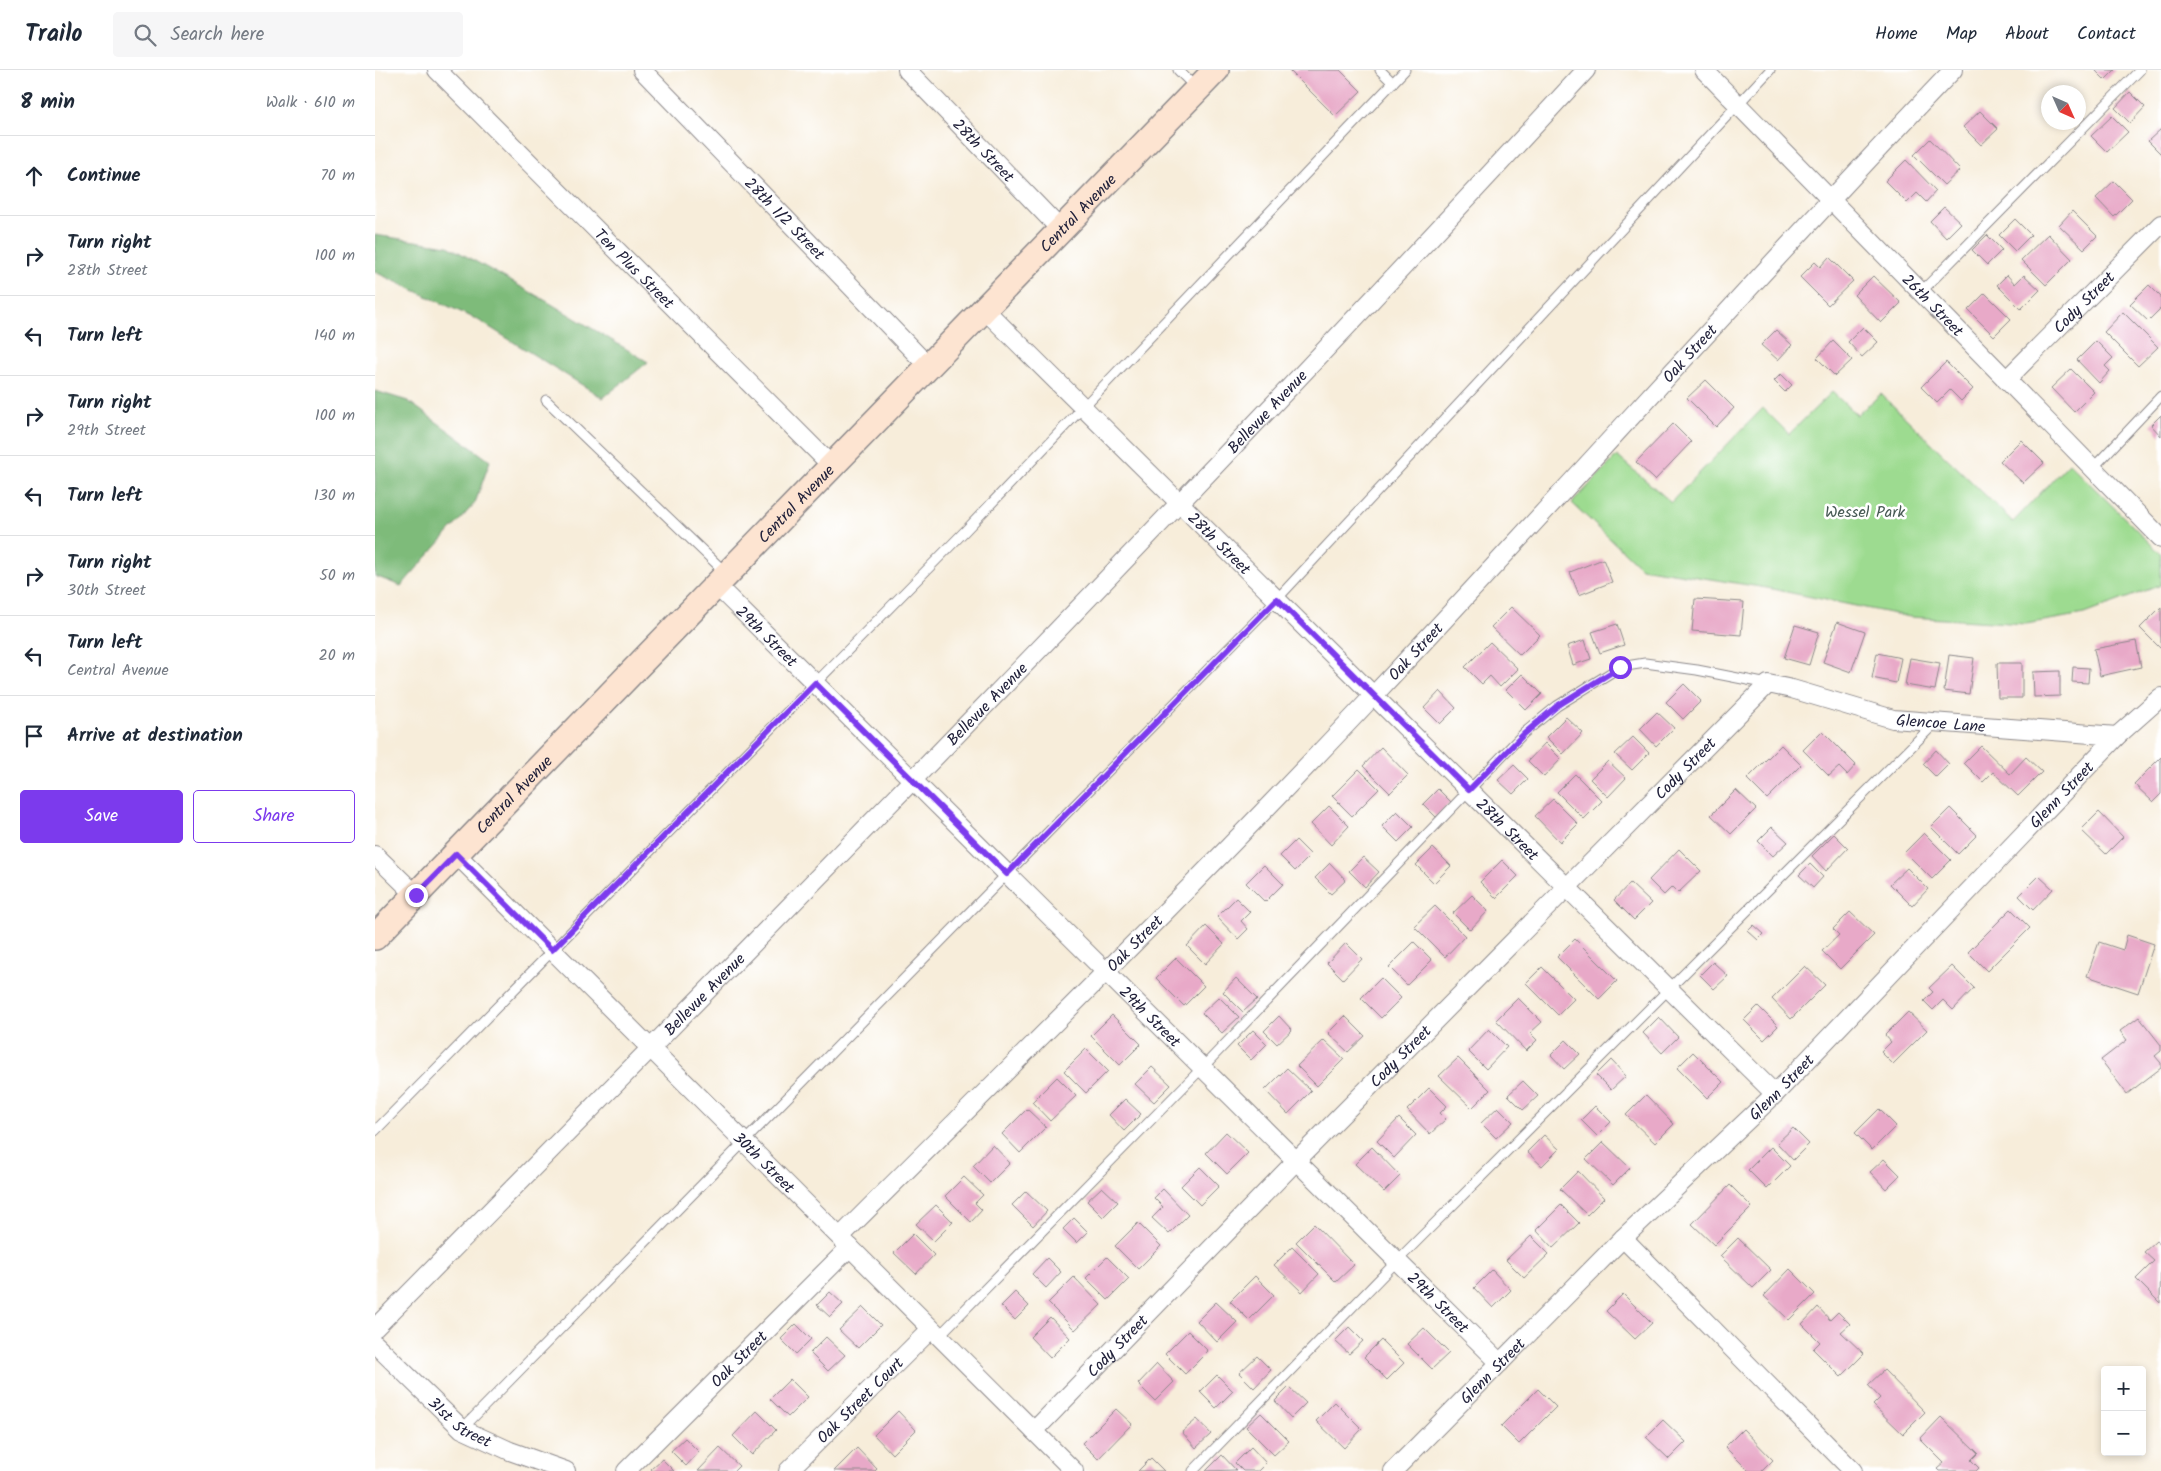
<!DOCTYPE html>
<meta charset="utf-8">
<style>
body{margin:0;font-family:Kalam,sans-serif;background:#f6f6f7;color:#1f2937}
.controls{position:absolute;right:15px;bottom:15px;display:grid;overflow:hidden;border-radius:5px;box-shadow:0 2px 8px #0003}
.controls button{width:45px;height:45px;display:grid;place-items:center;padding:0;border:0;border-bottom:1px solid #e0e1e3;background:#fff;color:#1f2937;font:25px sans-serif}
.compass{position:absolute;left:1666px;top:15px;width:45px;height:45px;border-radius:50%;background:#fff;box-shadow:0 2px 8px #0003;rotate:135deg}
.stop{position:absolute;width:15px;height:15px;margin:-11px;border:4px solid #7c3aed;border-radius:50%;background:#fff}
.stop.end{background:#7c3aed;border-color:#fff;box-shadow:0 1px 5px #0008}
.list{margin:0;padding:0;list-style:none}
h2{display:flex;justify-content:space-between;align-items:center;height:65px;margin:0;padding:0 20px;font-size:21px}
h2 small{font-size:16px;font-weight:400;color:#747a83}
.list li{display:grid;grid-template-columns:32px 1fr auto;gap:15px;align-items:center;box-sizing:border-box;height:80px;padding:0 20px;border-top:1px solid #e0e1e3}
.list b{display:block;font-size:19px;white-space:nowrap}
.list p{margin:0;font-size:16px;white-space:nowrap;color:#747a83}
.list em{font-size:16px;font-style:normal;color:#747a83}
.actions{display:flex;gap:10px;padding:15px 20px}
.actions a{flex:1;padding:11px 0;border:1px solid #7c3aed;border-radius:5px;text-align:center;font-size:18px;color:#7c3aed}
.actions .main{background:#7c3aed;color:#fff}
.icon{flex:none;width:28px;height:28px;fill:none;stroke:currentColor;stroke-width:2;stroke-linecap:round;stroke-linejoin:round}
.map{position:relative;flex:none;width:1786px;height:1401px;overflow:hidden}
header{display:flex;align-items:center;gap:30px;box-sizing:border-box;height:70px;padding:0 25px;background:#fff;border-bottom:1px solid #e0e1e3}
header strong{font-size:24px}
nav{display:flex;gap:28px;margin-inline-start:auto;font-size:18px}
.search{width:350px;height:45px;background:#f6f6f7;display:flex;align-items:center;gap:12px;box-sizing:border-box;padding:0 18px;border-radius:5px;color:#747a83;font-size:19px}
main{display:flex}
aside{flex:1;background:#fff}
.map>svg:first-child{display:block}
.green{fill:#9ddb90;stroke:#607e66}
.forest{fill:#7ebb7a;stroke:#506e5a}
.building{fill:#e8a9c8}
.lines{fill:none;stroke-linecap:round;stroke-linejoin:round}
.lane-casing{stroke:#8c888a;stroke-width:11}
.street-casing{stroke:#8c888a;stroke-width:20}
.secondary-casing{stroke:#8c888a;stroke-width:28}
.lane{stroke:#fff;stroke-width:9}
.street{stroke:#fff;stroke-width:18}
.secondary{stroke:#fde4d1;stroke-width:25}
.route{stroke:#7c3aed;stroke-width:6}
.labels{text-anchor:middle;stroke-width:5;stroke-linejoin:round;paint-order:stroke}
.street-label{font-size:16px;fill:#22223b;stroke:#fff}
.park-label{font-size:16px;fill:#475a54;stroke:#fff}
</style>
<header>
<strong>Trailo</strong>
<div class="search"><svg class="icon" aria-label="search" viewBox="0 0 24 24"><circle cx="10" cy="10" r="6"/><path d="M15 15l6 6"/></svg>Search here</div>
<nav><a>Home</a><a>Map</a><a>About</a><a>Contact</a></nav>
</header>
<main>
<aside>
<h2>8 min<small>Walk · 610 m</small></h2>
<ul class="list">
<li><svg class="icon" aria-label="ahead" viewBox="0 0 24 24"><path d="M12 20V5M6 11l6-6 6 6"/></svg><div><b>Continue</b></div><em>70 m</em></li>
<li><svg class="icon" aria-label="right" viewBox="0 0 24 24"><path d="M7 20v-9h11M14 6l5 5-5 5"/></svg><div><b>Turn right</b><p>28th Street</p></div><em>100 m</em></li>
<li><svg class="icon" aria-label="left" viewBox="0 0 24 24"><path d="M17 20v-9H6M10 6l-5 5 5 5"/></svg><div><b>Turn left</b></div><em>140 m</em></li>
<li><svg class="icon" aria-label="right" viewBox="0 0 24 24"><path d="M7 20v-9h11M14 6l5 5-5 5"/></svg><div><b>Turn right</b><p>29th Street</p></div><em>100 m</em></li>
<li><svg class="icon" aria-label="left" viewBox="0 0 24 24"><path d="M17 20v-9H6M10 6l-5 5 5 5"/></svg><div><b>Turn left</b></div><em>130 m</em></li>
<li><svg class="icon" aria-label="right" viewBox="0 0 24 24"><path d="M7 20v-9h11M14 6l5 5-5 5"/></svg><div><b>Turn right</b><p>30th Street</p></div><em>50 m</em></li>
<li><svg class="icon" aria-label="left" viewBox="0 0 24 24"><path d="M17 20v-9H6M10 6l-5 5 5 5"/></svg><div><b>Turn left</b><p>Central Avenue</p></div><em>20 m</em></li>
<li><svg class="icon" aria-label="arrive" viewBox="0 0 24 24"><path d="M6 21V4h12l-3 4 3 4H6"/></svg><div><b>Arrive at destination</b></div></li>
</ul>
<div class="actions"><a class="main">Save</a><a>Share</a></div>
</aside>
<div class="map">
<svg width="1786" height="1401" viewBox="0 0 1786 1401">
<rect width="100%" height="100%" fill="#fff"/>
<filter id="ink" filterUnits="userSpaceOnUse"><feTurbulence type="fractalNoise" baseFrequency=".02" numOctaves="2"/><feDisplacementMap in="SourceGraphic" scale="10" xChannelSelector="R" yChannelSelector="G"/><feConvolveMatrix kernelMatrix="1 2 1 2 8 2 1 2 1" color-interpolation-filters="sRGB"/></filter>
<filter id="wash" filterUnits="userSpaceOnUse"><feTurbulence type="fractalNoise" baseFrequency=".0096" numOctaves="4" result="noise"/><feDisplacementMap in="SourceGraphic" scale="20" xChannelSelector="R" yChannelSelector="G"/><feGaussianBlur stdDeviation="1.12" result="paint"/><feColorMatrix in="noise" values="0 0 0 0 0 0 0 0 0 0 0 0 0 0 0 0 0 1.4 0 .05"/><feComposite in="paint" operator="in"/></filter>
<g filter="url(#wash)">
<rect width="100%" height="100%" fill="#f7edda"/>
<path class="green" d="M1457,322L1482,345L1506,324L1638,452L1694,393L1786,484V515L1709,544L1651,554L1535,547L1392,518L1266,498L1197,433L1242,386L1296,432L1388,338L1414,364Z"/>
<path class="forest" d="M0,165L73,176L173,232L273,292L228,328L103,250L0,202Z
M0,321L33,331L115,391L100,433L26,516L0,506Z"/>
<g id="blocks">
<path class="building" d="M914,0H965L986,21L960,46Z
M1720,0H1740L1730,10Z
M1755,22L1770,37L1755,53L1740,38Z
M1605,41L1623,59L1606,75L1588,57Z
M1737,46L1753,62L1732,82L1716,66Z
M1786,59V84L1773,71Z
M1555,69L1585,100L1569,115L1539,85Z
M1531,90L1561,121L1551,132L1542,123L1532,133L1510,111Z
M1739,111L1757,129L1739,147L1721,128Z
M1569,137L1586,153L1571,168L1555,151Z
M1697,141L1722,166L1709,179L1684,155Z
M1640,149L1656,165L1640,181L1624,165Z
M1673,164L1697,189L1671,215L1646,190Z
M1612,165L1627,180L1612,195L1597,180Z
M1454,187L1478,211L1453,235L1425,207L1440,192L1445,197Z
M1632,205L1640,214L1649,205L1665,220L1646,239L1622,215Z
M1498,206L1526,233L1506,253L1479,225Z
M1774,215L1786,227V238L1773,251L1755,234Z
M1610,223L1636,249L1619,266L1593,240Z
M1748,242L1783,277L1763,296L1729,262Z
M1488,257L1503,272L1487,287L1473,272Z
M1401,260L1417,275L1403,290L1386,275Z
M1458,271L1477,290L1460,306L1442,288Z
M1721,271L1738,288L1730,296L1735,301L1724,313L1702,290Z
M1571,292L1598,319L1586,331L1575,320L1562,333L1546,317Z
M1696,299L1719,322L1699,342L1676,318Z
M1406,304L1417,315L1410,322L1399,311Z
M1331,310L1359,338L1341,357L1312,328Z
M1786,345V366L1776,355Z
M1298,354L1316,372L1280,410L1261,392Z
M1646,370L1669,393L1648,413L1625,391Z
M1228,489L1237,512L1204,525L1195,502Z
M1320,529L1369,532L1366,565L1317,561Z
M1136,537L1165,565L1145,585L1116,557Z
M1786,537V579L1765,558Z
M1462,552L1490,562L1476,602L1448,592Z
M1242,554L1249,575L1225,583L1217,562Z
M1420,555L1444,562L1434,595L1409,588Z
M1210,570L1216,589L1198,595L1192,576Z
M1761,571L1766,597L1725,606L1719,579Z
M1115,572L1143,599L1125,617L1115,606L1107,614L1090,597Z
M1502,583L1526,588L1521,613L1497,608Z
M1574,585L1599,588L1594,624L1569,621Z
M1535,588L1565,593L1560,620L1530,615Z
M1622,593H1647V628H1623Z
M1698,597L1714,598L1713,613L1697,612Z
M1685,601V626L1659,627L1658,602Z
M1147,604L1167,624L1151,640L1131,620Z
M1309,614L1326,631L1308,649L1291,632Z
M1065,621L1081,638L1065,654L1049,638Z
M1282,642L1299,658L1281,676L1265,659Z
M1191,647L1208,663L1188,684L1171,667Z
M1447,661L1481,695L1472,705L1464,697L1454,706L1428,680Z
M1258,667L1274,683L1257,700L1240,684Z
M1170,673L1186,689L1169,707L1153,691Z
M1406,675L1426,695L1392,729L1372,709Z
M1606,676L1635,704L1651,687L1667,702L1643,726L1618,702L1608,712L1589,693Z
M1006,677L1033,705L1015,723L988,696Z
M1561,680L1574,694L1561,707L1548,694Z
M1786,687V724L1778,732L1759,714Z
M1233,691L1251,708L1233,727L1215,709Z
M1139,695L1153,709L1138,724L1123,710Z
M984,699L1004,719L977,746L957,726Z
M1200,704L1227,731L1209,749L1182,722Z
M1063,719L1076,732L1061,747L1048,734Z
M1361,720L1381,739L1356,764L1336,745Z
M1178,729L1203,754L1185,772L1160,746Z
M954,736L974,756L956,775L936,754Z
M1575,738L1602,765L1583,784L1556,757Z
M1022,741L1038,757L1023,772L1007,756Z
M1724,742L1748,767L1731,784L1706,760Z
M1397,757L1413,772L1398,786L1383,771Z
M1549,763L1576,790L1557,809L1530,782Z
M1459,764L1473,778L1451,801L1437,786Z
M921,770L936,785L920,801L905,786Z
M1058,778L1076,796L1059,813L1041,795Z
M1304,779L1326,801L1303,823L1297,817L1289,825L1274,810Z
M988,787L1004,802L990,817L974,801Z
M1127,790L1143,806L1121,828L1105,812Z
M955,793L971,810L956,824L940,808Z
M1435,794L1448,807L1438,818L1424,805Z
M889,795L908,814L890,832L871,813Z
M1532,798L1553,819L1537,836L1515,814Z
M1664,806L1678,819L1658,840L1644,826Z
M1255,813L1276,833L1259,850L1239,830Z
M1097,825L1113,841L1095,860L1078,843Z
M861,828L875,842L866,851L873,859L863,869L842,847Z
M1060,836L1090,866L1070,887L1039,856Z
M1636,839L1655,858L1612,901L1593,882Z
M1475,842L1499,865L1465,899L1447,881L1464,865L1458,859Z
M1379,855L1389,864L1383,870L1373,861Z
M831,856L849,874L830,894L812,876Z
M1752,865L1779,874L1763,923L1712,906L1724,872L1748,880Z
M1200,869L1242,911L1224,929L1182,887Z
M1039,872L1057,890L1032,915L1014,897Z
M971,873L987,889L968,909L952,893Z
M801,888L829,916L809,936L781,908Z
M1338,892L1353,906L1339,919L1325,905Z
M1430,896L1450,915L1416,949L1397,929Z
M1577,896L1599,918L1578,940L1568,930L1558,940L1549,931L1558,922L1554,918Z
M1167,897L1199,929L1183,945L1151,913Z
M861,908L882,929L868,942L848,922Z
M1006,908L1026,928L1006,948L986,928Z
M844,927L864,947L847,963L827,943Z
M1143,928L1167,952L1155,963L1162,970L1151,981L1121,950Z
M1383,936L1403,956L1389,970L1369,950Z
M1533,942L1552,960L1518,994L1506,982L1516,972L1510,965Z
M737,945L766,974L745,995L716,966Z
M904,946L917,960L902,974L889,961Z
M970,946L990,966L973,982L953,963Z
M1284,947L1303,967L1287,983L1268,963Z
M1764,947L1786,975V981L1780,986L1786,993V998L1752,1024L1726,990L1752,970L1745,961Z
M1114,959L1132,977L1111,999L1093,981Z
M878,960L892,974L876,990L862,976Z
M949,970L969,989L942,1016L922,996Z
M1191,970L1205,984L1189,999L1176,985Z
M711,979L733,1001L711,1023L689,1001Z
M1318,982L1348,1012L1332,1028L1302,998Z
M1083,988L1115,1020L1097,1038L1064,1006Z
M1236,990L1251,1006L1236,1020L1221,1005Z
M777,997L796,1015L779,1032L760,1014Z
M912,998L936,1021L913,1044L890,1020Z
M682,1007L701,1026L675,1051L657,1032Z
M1148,1011L1163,1026L1148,1040L1133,1025Z
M1054,1018L1072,1036L1065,1043L1071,1049L1055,1064L1032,1040Z
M1271,1025L1299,1054L1280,1073L1251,1045Z
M750,1029L766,1044L749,1061L734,1045Z
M1220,1036L1236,1052L1222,1066L1206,1050Z
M1123,1037L1138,1052L1121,1068L1106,1053Z
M652,1039L671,1057L645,1083L627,1064Z
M1504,1039L1521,1056L1497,1080L1480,1063Z
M1024,1048L1041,1065L1019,1088L1002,1071Z
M1418,1058L1434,1074L1418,1090L1402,1073Z
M851,1062L873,1083L852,1104L831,1083Z
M1169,1065L1184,1079L1167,1096L1152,1082Z
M1228,1072L1255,1098L1238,1115L1211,1089Z
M618,1075L635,1093L615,1113L598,1096Z
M997,1077L1025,1106L1009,1122L980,1094Z
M1396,1077L1415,1096L1392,1119L1373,1100Z
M1509,1089L1525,1105L1511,1119L1495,1102Z
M825,1097L844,1116L825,1135L806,1116Z
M1203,1101L1229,1128L1212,1145L1185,1119Z
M589,1107L608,1125L600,1133L607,1140L596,1152L570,1126Z
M1355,1115L1377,1137L1339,1175L1317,1154Z
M727,1117L743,1132L728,1147L712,1131Z
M788,1119L813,1145L794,1164L777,1148L788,1137L779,1128Z
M651,1121L672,1141L658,1156L637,1135Z
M561,1135L578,1152L559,1171L541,1154Z
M1186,1135L1204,1153L1178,1178L1161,1160Z
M699,1148L713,1162L702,1173L688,1159Z
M763,1153L786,1176L763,1199L740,1176Z
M939,1154L979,1195L961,1212L921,1172Z
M538,1164L559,1185L541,1204L519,1183Z
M1156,1166L1174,1184L1149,1208L1131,1190Z
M1363,1168L1396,1200L1378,1218L1345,1186Z
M1781,1171L1786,1175L1785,1233L1761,1209L1779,1191L1769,1182Z
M917,1177L944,1204L927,1222L899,1195Z
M732,1187L754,1209L733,1230L711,1208Z
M672,1188L686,1202L671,1218L657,1204Z
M1415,1199L1440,1224L1414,1250L1389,1226Z
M1117,1200L1136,1220L1118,1238L1099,1218Z
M880,1206L899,1225L874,1250L855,1231Z
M699,1207L726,1235L700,1260L673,1233Z
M455,1222L468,1234L455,1247L442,1235Z
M640,1222L654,1236L640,1250L626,1236Z
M1248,1224L1277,1253L1260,1269L1231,1241Z
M841,1232L862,1252L842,1272L822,1251Z
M488,1237L506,1255L483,1278L464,1260Z
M1443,1237L1455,1250L1463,1242L1475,1254L1466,1262L1489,1284L1466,1307L1438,1279L1445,1272L1427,1254Z
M675,1247L695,1268L675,1288L655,1267Z
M421,1254L436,1269L421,1284L406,1269Z
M974,1257L988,1271L974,1284L960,1271Z
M1049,1258L1074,1283L1057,1299L1032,1274Z
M813,1261L833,1281L810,1304L790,1284Z
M451,1267L470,1285L453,1301L435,1283Z
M1006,1270L1029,1293L1012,1310L989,1287Z
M882,1286L896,1300L879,1318L864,1303Z
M782,1294L799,1312L780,1331L763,1314Z
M1509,1300L1550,1342L1528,1364L1498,1335L1505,1328L1493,1315Z
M842,1305L858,1321L841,1338L825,1322Z
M415,1309L433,1327L413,1347L395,1329Z
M914,1317L931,1333L916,1348L900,1331Z
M1163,1319L1181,1337L1144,1374L1126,1356Z
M960,1332L987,1359L969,1378L941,1351Z
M741,1339L757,1354L723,1389L707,1373Z
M382,1341L401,1360L377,1385L358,1366Z
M523,1341L541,1360L517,1384L499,1365Z
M886,1343L914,1371L899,1385L871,1357Z
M1566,1347L1603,1383L1596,1390L1604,1398L1601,1401H1564L1562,1399L1569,1393L1545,1369Z
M822,1349L836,1364L821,1378L807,1362Z
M1288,1350L1311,1372L1294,1389L1271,1367Z
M1368,1359L1398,1390L1387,1401H1374L1350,1377Z
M310,1368L324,1382L311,1396L296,1381Z
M876,1377L891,1393L883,1401H868L860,1393Z
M345,1378L364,1396L359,1401H323Z
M482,1378L502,1399L500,1401H459Z
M847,1385L861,1400L831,1401Z
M776,1388L789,1401H763Z
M287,1389L299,1401H278L276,1399Z"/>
</g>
</g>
<g filter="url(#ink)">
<use href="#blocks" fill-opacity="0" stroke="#8c888a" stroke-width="1"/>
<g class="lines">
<g class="lane-casing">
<path id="lane" d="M803,0L822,19
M1005,0L1018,13
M1546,222L1765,0
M171,330L352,504
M1718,398L1786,326
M0,1061L590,461L1030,0
M564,1266L827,998L1149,663L1182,636L1245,597L1270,593L1322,600L1393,614
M87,1359L902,529L1395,0
M818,1401L1022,1191L1560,653"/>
</g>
<g class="street-casing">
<g id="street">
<path id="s1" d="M62,0L457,396"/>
<path id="s2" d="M267,0L553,296"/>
<path id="s3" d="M532,0L686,160"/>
<path id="s4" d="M1329,0L1786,468"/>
<path id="s5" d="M609,239L1400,1024"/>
<path id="s6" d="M1631,310L1786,154"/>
<path id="s7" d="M341,515L1125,1293"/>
<path id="s8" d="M81,784L699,1401"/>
<path d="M0,785L41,825"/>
<path id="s9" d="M465,1167C644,988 826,810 1000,624C1194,418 1382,205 1578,0"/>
<path d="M1248,1168L1478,1401"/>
<path id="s10" d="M0,1258C409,844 817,428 1211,0"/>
<path id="s11" d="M0,1274L87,1359L135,1381L191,1401"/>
<path id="s12" d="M659,1361L921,1091L1393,614L1417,619L1518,649L1742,666"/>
<path id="s13" d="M251,1401L475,1177"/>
<path id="s14" d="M413,1401L556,1259"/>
<path id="s15" d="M1018,1401L1248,1168L1400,1024L1742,666L1786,627"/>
</g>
</g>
<g class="secondary-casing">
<g id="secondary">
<path id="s16" d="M0,867L841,0"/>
</g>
</g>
<use href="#lane" class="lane"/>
<use href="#street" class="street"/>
<use href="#secondary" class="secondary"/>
</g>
</g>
<g class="lines" filter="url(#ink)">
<path class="route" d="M41,825L81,784L177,880L440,613L632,804L902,529L1094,720L1149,664L1182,636L1245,597"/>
</g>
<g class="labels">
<g class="street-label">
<text dy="6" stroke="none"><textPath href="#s3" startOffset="111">28th Street</textPath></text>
<text dy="6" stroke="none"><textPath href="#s16" startOffset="1009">Central Avenue</textPath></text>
<text dy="6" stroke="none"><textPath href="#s2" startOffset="206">28th 1/2 Street</textPath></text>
<text dy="6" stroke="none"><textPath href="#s1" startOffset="280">Ten Plus Street</textPath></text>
<text dy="6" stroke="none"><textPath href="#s6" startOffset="110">Cody Street</textPath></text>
<text dy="6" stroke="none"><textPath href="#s4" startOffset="328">26th Street</textPath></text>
<text dy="6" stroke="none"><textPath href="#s9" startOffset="1226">Oak Street</textPath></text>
<text dy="6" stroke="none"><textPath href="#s10" startOffset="1279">Bellevue Avenue</textPath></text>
<text dy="6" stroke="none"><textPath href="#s16" startOffset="604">Central Avenue</textPath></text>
<text dy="6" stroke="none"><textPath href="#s5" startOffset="332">28th Street</textPath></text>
<text dy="6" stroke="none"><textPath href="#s7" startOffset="72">29th Street</textPath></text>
<text dy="6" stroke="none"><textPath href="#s9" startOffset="821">Oak Street</textPath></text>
<text dy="6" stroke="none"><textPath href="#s10" startOffset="874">Bellevue Avenue</textPath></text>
<text dy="6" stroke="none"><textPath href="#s12" startOffset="1225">Glencoe Lane</textPath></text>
<text dy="6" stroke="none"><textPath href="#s12" startOffset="929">Cody Street</textPath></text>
<text dy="6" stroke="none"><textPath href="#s16" startOffset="199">Central Avenue</textPath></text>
<text dy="6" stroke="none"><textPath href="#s15" startOffset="951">Glenn Street</textPath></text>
<text dy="6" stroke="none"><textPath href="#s5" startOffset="738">28th Street</textPath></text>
<text dy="6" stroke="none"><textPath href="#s9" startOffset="416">Oak Street</textPath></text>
<text dy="6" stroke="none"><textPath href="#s10" startOffset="469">Bellevue Avenue</textPath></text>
<text dy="6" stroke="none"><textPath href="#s7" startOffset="612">29th Street</textPath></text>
<text dy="6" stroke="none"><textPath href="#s12" startOffset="524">Cody Street</textPath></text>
<text dy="6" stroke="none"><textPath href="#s15" startOffset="546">Glenn Street</textPath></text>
<text dy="6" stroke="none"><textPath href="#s8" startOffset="436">30th Street</textPath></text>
<text dy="6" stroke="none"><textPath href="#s7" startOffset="1018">29th Street</textPath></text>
<text dy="6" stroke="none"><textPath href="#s12" startOffset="119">Cody Street</textPath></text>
<text dy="6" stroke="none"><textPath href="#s13" startOffset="159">Oak Street</textPath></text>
<text dy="6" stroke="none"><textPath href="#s15" startOffset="141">Glenn Street</textPath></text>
<text dy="6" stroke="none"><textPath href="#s14" startOffset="101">Oak Street Court</textPath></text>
<text dy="6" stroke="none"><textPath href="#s11" startOffset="116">31st Street</textPath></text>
</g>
<g class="park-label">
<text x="1490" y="447">Wessel Park</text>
</g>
</g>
</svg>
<div class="controls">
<button>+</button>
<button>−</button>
</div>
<svg class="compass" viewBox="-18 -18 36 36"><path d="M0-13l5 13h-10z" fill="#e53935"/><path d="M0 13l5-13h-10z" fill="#747a83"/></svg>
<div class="stop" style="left:1245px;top:597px"></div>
<div class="stop end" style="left:41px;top:825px"></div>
</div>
</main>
